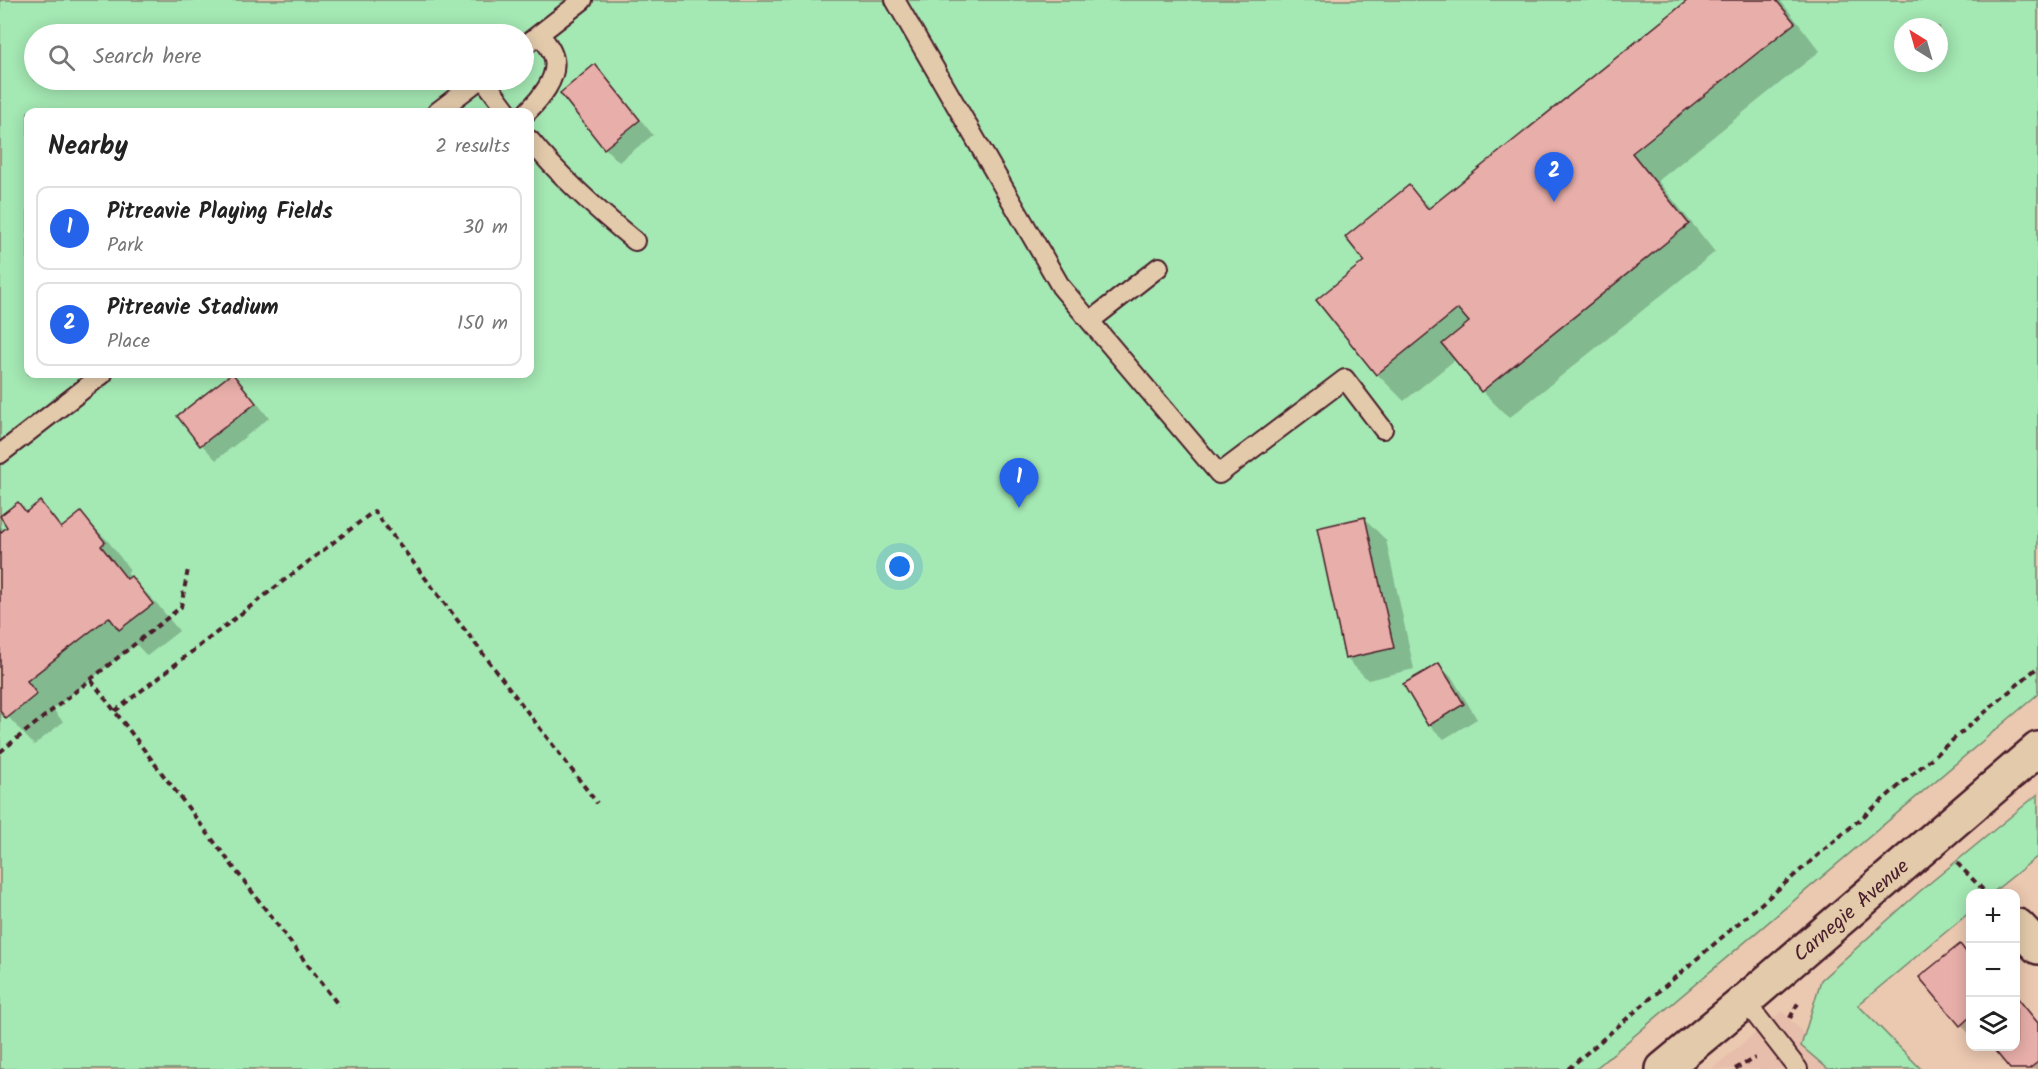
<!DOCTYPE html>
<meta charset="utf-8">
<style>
body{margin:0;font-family:Kalam,sans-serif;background:#f2f2f2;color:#222}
.controls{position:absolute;right:18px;bottom:18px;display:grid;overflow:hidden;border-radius:12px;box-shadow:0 3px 15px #0003}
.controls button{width:54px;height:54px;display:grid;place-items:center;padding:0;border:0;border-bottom:2px solid #e0e0e0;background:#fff;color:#222;font:30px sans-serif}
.compass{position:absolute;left:1894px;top:18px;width:54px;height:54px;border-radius:50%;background:#fff;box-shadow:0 3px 15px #0003;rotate:323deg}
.you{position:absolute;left:900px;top:567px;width:21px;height:21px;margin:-15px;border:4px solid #fff;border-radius:50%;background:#1a73e8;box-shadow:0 0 0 9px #1a73e833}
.badge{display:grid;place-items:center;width:39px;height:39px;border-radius:50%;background:#2563eb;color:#fff;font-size:20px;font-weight:700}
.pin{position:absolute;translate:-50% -50px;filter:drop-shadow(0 2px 3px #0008)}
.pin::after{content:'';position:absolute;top:32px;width:21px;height:18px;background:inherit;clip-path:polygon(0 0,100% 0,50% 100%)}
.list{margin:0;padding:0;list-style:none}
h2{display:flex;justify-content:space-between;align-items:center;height:78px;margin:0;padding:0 24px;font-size:26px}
h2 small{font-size:20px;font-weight:400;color:#767676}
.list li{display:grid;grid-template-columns:39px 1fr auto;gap:18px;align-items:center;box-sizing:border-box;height:84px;margin:0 12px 12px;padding:0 12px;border:2px solid #e0e0e0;border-radius:12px}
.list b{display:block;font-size:22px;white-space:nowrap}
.list p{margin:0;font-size:20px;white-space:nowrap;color:#767676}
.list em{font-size:20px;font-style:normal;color:#767676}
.icon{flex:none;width:33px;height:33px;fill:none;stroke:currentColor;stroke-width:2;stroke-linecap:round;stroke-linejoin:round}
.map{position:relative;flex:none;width:2038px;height:1069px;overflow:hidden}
.search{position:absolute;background:#fff;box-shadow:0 3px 15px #0003;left:24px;top:24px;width:510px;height:66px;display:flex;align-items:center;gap:15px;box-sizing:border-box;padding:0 21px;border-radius:33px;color:#767676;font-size:22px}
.panel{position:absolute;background:#fff;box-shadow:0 3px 15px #0003;left:24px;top:108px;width:510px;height:270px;border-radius:12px}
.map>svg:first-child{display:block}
.built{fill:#e7bdab}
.green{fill:#a4e8b3;stroke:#77846f;stroke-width:1.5;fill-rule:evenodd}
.shadow{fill:#0003}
.building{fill:#e8aea9;stroke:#4a1f2b;stroke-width:1.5}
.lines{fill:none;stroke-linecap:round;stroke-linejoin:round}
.lane-casing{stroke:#4a1f2b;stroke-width:22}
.street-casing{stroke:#4a1f2b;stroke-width:38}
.secondary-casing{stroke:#4a1f2b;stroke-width:38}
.path{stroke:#4a1f2b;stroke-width:4;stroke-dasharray:6 4.5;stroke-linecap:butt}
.lane{stroke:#e3caab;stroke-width:18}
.street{stroke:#e3caab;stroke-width:33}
.secondary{stroke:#e3caab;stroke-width:33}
.labels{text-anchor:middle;stroke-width:4.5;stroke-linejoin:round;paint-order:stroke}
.street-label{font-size:21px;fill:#4a1f2b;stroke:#e3caab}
</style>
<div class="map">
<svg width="2038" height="1069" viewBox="0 0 2038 1069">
<rect width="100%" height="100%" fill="#ebc8b0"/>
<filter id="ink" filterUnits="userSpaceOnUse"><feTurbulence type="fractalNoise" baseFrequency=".0167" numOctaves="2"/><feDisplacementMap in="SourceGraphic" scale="12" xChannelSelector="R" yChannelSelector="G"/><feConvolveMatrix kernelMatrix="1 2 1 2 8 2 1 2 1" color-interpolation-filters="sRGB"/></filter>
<g filter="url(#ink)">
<path class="built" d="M1782,1011L1837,1069H1712Z"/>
<path class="green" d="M0,0H2038V694L1595,1069H0ZM1903,27H1939V63H1903ZM34,34H524V80H34ZM28,112H530V374H28Z
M2038,794V856L1992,893L1970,894V912L1858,1005L1921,1069H1828L1801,1046L1821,980L1919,892Z"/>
<path class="shadow" d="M1690,0H1780L1820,51L1658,181L1715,252L1509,418L1482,391L1456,359L1404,401L1377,374L1366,261L1409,187L1431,208Z
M595,66L609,81L653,135L619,162L605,148Z
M232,375L246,389L269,418L216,460L202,445L179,416Z
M40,503L64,528L81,514L108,541L130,570L127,573L158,605L179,631L147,656L136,644L53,709L63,722L34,745L0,708V525L5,531Z
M1365,519L1386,540L1414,669L1368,680L1347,659Z
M1439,665L1453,679L1477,719L1444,739L1429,725Z
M1960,946L1970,956V1035L1922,977Z
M2016,994L2021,1001L2020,1002L2038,1022V1069H2012L2016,1046Z"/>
<path class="building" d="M1688,0H1776L1795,23L1632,153L1689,224L1481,392L1442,344L1469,322L1458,309L1376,375L1316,300L1364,261L1345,237L1409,185L1428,209Z
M595,64L640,120L604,149L560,93Z
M231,374H233L256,403L200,446L177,416Z
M40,501L61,528L81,512L105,542L101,546L127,579L131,576L153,604L119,630L109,617L27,681L37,694L6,719L0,711V530L1,532L7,527L0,516L18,502L26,512Z
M1365,517L1394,648L1345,659L1317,528Z
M1439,663L1464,704L1428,726L1403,684Z
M1960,944L1970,957V1017L1960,1026L1919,977Z
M2016,996L2038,1023V1062L2029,1069H2010L1991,1046H2016Z"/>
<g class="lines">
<g class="lane-casing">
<path id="lane" d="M895,0L1061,287L1219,474L1345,379L1383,429
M524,46L583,0
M484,80L508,112
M437,112L479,80
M527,112C540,99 558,79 554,59C552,49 545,41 539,34
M530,140C561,178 597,210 635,241
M1090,321L1159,267
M0,454L103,374
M1745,1001L1798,1069"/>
</g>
<g class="street-casing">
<path id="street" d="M2018,926L2038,947"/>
</g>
<g class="secondary-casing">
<g id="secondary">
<path id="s1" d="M1663,1069L1745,1001L2038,749"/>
</g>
</g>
<path class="path" d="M91,680L339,1006
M115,711L374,511L597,803
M0,752L181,607L188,569
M1957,863L1987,894
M1790,1018L1798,1003
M1568,1069L2038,667
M1735,1069L1755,1058"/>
<use href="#lane" class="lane"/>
<use href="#street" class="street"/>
<use href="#secondary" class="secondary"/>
</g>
</g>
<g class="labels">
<g class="street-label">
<text dy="7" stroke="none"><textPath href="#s1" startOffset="246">Carnegie Avenue</textPath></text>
</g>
</g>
</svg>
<div class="controls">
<button>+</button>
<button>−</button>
<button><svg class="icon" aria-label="layers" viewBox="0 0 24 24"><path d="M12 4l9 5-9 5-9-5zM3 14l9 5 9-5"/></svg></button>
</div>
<svg class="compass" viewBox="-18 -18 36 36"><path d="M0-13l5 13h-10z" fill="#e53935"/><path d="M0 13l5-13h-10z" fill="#767676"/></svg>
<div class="you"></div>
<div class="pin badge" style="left:1019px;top:508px">1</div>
<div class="pin badge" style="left:1554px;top:202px">2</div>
<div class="search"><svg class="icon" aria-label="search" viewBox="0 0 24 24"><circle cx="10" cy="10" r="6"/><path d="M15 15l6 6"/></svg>Search here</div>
<section class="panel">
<h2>Nearby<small>2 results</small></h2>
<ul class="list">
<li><span class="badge">1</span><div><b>Pitreavie Playing Fields</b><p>Park</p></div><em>30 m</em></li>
<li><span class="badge">2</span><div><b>Pitreavie Stadium</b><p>Place</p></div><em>150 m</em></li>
</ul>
</section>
</div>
